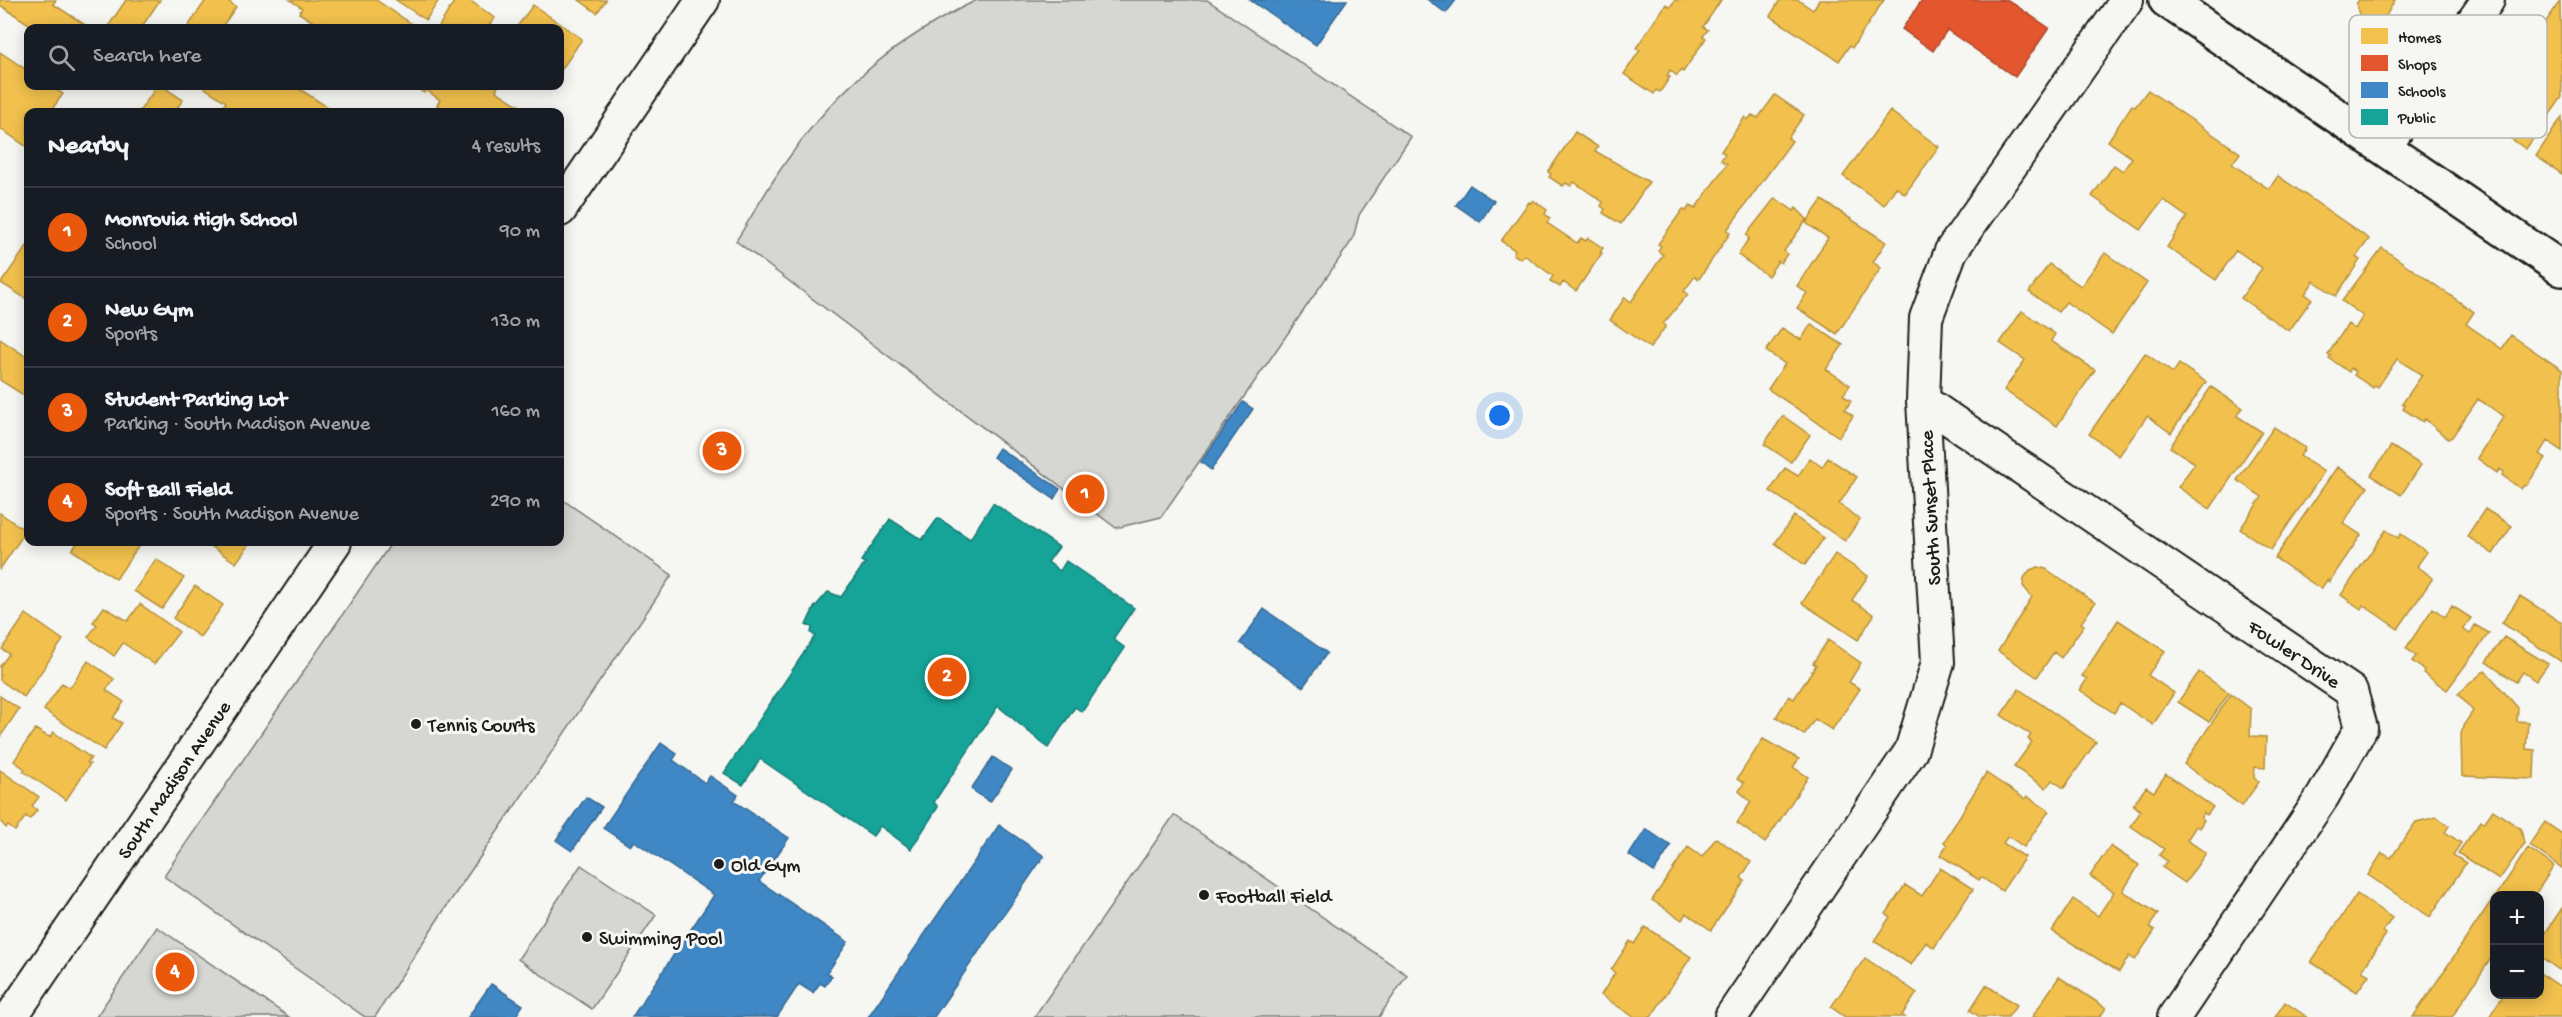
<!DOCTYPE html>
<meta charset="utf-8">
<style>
body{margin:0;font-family:"Gochi Hand",sans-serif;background:#242831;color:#f1f3f6}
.controls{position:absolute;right:18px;bottom:18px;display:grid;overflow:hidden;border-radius:12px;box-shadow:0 3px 15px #0003}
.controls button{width:54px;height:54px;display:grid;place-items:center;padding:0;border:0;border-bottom:2px solid #363941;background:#171b24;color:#f1f3f6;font:30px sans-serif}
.you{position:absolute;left:1500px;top:416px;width:21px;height:21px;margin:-15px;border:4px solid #fff;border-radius:50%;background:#1a73e8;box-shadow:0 0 0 9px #1a73e833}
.badge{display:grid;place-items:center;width:39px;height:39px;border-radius:50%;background:#ea580c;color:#fff;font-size:20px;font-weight:700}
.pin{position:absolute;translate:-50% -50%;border:3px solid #fff;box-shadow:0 2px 6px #0006}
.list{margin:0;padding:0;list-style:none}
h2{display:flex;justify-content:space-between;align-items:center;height:78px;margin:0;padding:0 24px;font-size:26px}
h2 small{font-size:20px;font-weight:400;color:#9ea1a6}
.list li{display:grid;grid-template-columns:39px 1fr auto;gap:18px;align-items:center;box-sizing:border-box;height:90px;padding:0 24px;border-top:2px solid #363941}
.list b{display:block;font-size:22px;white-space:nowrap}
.list p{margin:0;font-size:20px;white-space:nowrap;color:#9ea1a6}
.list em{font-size:20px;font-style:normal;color:#9ea1a6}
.icon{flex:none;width:33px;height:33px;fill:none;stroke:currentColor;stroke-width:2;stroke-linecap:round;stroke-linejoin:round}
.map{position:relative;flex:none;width:2562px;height:1017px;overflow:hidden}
.search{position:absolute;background:#171b24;box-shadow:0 3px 15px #0003;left:24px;top:24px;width:540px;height:66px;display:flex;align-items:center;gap:15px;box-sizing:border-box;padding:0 21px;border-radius:12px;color:#9ea1a6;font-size:22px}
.panel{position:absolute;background:#171b24;box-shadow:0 3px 15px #0003;left:24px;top:108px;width:540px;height:438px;border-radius:12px}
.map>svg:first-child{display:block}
.green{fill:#d6d6d2;stroke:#797977;stroke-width:1.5}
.homes{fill:#f2c14e;stroke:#b2903f;stroke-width:1.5}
.shops{fill:#e4572e;stroke:#a84529;stroke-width:1.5}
.schools{fill:#3f88c5;stroke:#346892;stroke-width:1.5}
.public{fill:#17a398;stroke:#187a73;stroke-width:1.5}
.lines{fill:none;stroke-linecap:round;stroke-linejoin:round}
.minor-casing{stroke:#1c1c1c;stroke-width:36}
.major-casing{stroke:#1c1c1c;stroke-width:38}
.minor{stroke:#f6f6f2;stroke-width:32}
.major{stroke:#f6f6f2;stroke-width:33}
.poi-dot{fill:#1c1c1c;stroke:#f6f6f2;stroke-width:2}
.labels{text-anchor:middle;stroke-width:6;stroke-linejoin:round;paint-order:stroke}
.street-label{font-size:20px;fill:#1c1c1c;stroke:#f6f6f2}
.poi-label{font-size:20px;fill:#1c1c1c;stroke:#f6f6f2;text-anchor:start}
.key{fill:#f6f6f2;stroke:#b5b5b2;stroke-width:1.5}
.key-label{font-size:16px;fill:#1c1c1c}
</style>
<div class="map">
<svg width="2562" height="1017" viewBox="0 0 2562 1017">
<rect width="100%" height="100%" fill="#f6f6f2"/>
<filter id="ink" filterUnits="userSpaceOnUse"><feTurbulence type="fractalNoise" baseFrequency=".0167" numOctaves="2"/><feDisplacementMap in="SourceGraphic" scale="12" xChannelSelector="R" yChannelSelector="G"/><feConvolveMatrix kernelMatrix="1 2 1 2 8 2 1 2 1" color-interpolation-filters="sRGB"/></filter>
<g filter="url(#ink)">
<path class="green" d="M977,0H1207L1411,137L1359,215L1353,239L1161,517L1116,528L736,241C754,213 770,183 790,156C839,86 900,37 977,0Z
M560,498L672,575L436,922L375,1017H365L165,877V874L392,542H560Z
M1174,815L1407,975L1379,1017H1034Z
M581,865L656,915L592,1009L518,959Z
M157,927L289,1017H96Z"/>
<path class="homes" d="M0,0H56L53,4L90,28H35L0,5Z
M126,0H160L141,28H107Z
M206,0H226L236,7L221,28H187Z
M290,0H376L415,26L413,28H331L321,22L318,25L299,13L302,8Z
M396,0H439L426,20Z
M455,0H469L495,18L487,28H438Z
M579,0H606L597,13Z
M1675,0H1721L1703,27L1708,30L1703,36L1706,38L1683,72L1681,70L1677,76L1670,70L1667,76L1670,77L1660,92L1656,90L1654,94L1624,74L1640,50L1636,48L1666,4L1670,7Z
M1780,0H1798L1813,10L1819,0H1884L1852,48L1849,46L1839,61L1770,16Z
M2359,0H2395L2383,21L2370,25L2360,17L2356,4Z
M2560,1L2562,97L2526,149L2486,122L2510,86L2504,82L2511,72L2516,76L2529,57L2524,54Z
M533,5L582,39L560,72V28H516Z
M0,52L28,71V86H50L63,94L50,112H28L27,147L0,128Z
M157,86H162L183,100L174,112H139Z
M202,86H295L335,112H234L224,105L226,102Z
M418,86H498L496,91L529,112H447L437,105L440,100L426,90L424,93L418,89Z
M2148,90L2240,153L2232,164L2269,189L2278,176L2369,239L2356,257L2360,260L2336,296L2314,281L2305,294L2312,299L2289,331L2241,298L2262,268L2236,250L2216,280L2167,247L2187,217L2163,200L2141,230L2092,196L2114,165L2123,171L2132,158L2108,141L2132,105L2135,107Z
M1775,95L1804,115L1788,138L1792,141L1727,230L1730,233L1699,279L1695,276L1684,291L1688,294L1663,324L1666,326L1650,348L1610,320L1625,297L1631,302L1663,255L1658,251L1661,246L1658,244L1683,209L1686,211L1690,206L1695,209L1727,164L1721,160L1725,154L1721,151L1745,117L1748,120L1752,115L1758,118Z
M1890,111L1939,147L1905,194L1896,187L1884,205L1843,176Z
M2562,117V174L2536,156Z
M1575,132L1598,147L1595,151L1649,182L1621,224L1603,213L1605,209L1601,206L1603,202L1574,182L1571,186L1566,183L1563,186L1549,177L1551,174L1548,172Z
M1775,198L1794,211L1796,208L1807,219L1784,251L1787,254L1781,263L1778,261L1768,276L1738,255L1749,238L1746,235Z
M1533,200L1547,210L1545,214L1550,218L1547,223L1577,243L1581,238L1586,241L1588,238L1603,248L1600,252L1602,253L1576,291L1563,282L1560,287L1550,281L1553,276L1524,255L1521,259L1513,254L1515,250L1501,241L1529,202L1531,203Z
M1822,200L1886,242L1873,262L1881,268L1837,334L1797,308L1807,293L1797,286L1828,238L1806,223Z
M27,246L28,247V300L1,283Z
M2382,248L2474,312L2466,324L2502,349L2511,335L2562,370V451L2547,441L2539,454L2546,458L2526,486L2524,485L2521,489L2502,475L2504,472L2500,469L2497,473L2477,458L2504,416L2478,399L2452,437L2448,439L2425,419L2423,422L2403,409L2405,406L2402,404L2422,375L2397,359L2378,387L2375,385L2373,388L2354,375L2356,372L2351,368L2349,372L2329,358L2331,356L2328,354L2348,324L2355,329L2363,316L2342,301Z
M2105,253L2147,283L2112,334L2066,302L2058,312L2029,292L2049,264L2081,286Z
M2022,311L2055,334L2051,341L2095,370L2057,426L2004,390L2025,360L2000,343Z
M1811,324L1843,345L1826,369L1850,385L1843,395L1851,401L1845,410L1853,416L1839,437L1768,389L1785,364L1766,351L1782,328L1801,340Z
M0,339L28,358V398L0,380Z
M2145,353L2173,373L2179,364L2206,382L2171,433L2147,416L2119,456L2089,434Z
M2211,387L2243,408L2237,416L2262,432L2210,509L2178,487L2195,463L2170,447Z
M1783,416L1810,435L1791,462L1764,444Z
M2274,427L2305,448L2300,456L2324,472L2271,550L2240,529L2262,497L2237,480Z
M2391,446L2421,465L2401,495L2371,475Z
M1810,458L1822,467L1828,458L1857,477L1839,504L1860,519L1845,541L1770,491L1785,468L1798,476Z
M2337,467L2368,487L2343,523L2361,535L2329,582L2327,580L2321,589L2275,558Z
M2485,509L2512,526L2493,554L2467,536Z
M0,513L26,531L0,569Z
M1794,516L1824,538L1805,565L1775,543Z
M2386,530L2398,538L2401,534L2427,552L2417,566L2433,578L2398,629L2363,605L2361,609L2341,595Z
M78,542H129L138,547L116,579L72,550Z
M205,542H251L236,563Z
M1835,554L1868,576L1852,600L1874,615L1858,640L1802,603Z
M156,559L184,578L162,609L134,591Z
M2038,567L2046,569L2095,603L2081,623L2084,625L2061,658L2054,652L2037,677L1998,651L2032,597L2023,586L2024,578L2030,570Z
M195,586L223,605L200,637L173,618Z
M2520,596L2562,623V662L2502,623Z
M140,604L179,632L154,664L123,643L114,656L88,637L97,625L93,622L104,607L128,621Z
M2452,606L2471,618L2463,629L2470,634L2475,625L2489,633L2447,690L2423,673L2424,670L2412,661L2416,656L2406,648L2433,608L2445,617Z
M26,614L63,640L24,697L0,680V666L9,654L2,649Z
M2118,620L2165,651L2148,675L2174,693L2153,725L2120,703L2114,713L2080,690L2087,679L2082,676Z
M2504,637L2548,664L2536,681L2523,672L2516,682L2486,662Z
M1828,640L1861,663L1849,682L1860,689L1832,730L1815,719L1804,735L1776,717L1789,696L1794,699L1816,665L1813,663Z
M88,661L114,679L106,690L124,702L113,718L122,723L104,750L44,710L62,683L70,688Z
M2485,670L2518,708L2517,721L2528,722L2526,749L2535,750L2534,779L2462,776L2461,735L2463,726L2473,711L2458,694Z
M2199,672L2229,693L2209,722L2178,702Z
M2019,689L2096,742L2064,788L2052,780L2046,788L2014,767L2032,742L2028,739L2031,735L2001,715Z
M2231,694L2251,709L2250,736L2266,737L2265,768L2255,767L2254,778L2259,782L2242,806L2184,764Z
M0,696L19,709L0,737Z
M35,729L47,736L50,737L53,732L91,758L87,763L90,764L66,800L23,771L25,769L14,761Z
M1763,739L1799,759L1793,767L1808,777L1765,843L1737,823L1751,802L1739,791L1744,783L1737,779Z
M0,770L39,797L32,806L37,810L30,819L26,816L15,831L8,826L6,828L0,821Z
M1986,773L2025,799L2027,796L2049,811L2024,847L2008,836L2003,843L2025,857L2002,891L1981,877L1979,880L1940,855L1947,845L1944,842Z
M2166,774L2213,807L2207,815L2204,813L2201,817L2204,820L2199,828L2196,826L2187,840L2206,853L2185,883L2162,867L2167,861L2159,855L2164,849L2131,826L2141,811L2133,805L2146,787L2154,792Z
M2493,810L2521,829L2524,844L2499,880L2458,853L2481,821L2484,823Z
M2437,817L2449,826L2445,832L2461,843L2453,855L2466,863L2430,917L2368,875L2382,853L2391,858L2416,822Z
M2545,822L2562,834V868L2529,845Z
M1716,838L1751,862L1741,878L1745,881L1711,930L1686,913L1682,920L1652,900L1688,847L1702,857Z
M2110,846L2139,865L2123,891L2158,914L2149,927L2155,930L2135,960L2129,956L2119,972L2052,931L2073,899L2098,916L2114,892L2090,876Z
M2528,848L2554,866L2534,896H2496Z
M1940,868L1973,889L1934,948L1926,942L1911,965L1874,941L1890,917L1886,914L1905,885L1922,896Z
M2357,894L2392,918L2383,931L2386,934L2362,971L2369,975L2357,992L2311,962Z
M2494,897V954L2452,1017H2413Z
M2562,908V966L2559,970L2540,956V941Z
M1645,927L1691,957L1651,1017H1634L1601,995L1615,973L1611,970L1630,941L1634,944Z
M1865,958L1917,993L1902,1015L1904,1017H1845L1831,1007Z
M2540,973L2562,988V1017H2489L2504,994H2540Z
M2059,977L2106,1008L2100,1017H2032Z
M1986,985L2017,1005L2008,1017H1980L1970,1010Z
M2285,1002L2307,1017H2275Z"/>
<path class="shops" d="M1922,0H2008L2049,28L2015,77L1947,30L1933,51L1902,29Z"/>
<path class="schools" d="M1250,0H1347L1316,45Z
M1428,0H1456L1446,13Z
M1470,185L1494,201L1480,222L1456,205Z
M1243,402L1253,409L1211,470L1201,462Z
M999,448L1060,489L1054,499L993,457Z
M1264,609L1327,653L1303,687L1240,643Z
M661,743L677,754L673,760L705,783L710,776L738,795L734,801L789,838L759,881L848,942L827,973L832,976L825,986L820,983L813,993L799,984L777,1017H632L714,895L634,841L630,846L603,828Z
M993,757L1012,770L990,802L971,789Z
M586,797L602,807L572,851L556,840Z
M999,825L1044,856L934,1017H868Z
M1646,829L1671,846L1654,872L1629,855Z
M491,984L523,1005L515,1017H468Z"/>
<path class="public" d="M993,503L1059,547L1048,562L1060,571L1066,561L1134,608L1113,639L1125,648L1082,712L1075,707L1048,748L998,706L934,802L938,807L911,849L880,826L873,836L760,759L743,785L724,773L815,636L811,633L812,627L806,625L814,608L828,592L841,597L865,563L861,561L890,519L922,540L938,518L970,539Z"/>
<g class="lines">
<g class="minor-casing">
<path id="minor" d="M2384,148L2488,0
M560,210L703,0
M1923,401L2351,691L2361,728L2323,796L2174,1017
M11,1017L335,542
M1731,1017L1911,751L1938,662L1923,401L1926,318L1951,251L2127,0"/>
</g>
<g class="major-casing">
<path id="major" d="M2166,0L2562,269"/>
</g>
<use href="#minor" class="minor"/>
<use href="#major" class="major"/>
</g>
</g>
<g class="poi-dot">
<circle cx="416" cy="724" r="6"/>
<circle cx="719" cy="864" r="6"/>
<circle cx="1204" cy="895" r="6"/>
<circle cx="587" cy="937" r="6"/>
</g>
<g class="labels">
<g class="street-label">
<text transform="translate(1929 508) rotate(-93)" y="7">South Sunset Place</text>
<text transform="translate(2295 653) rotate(34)" y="7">Fowler Drive</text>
<text transform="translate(173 779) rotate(-56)" y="7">South Madison Avenue</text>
</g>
<g class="poi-label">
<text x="428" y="731">Tennis Courts</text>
<text x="731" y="871">Old Gym</text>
<text x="1216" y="902">Football Field</text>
<text x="599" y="944">Swimming Pool</text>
</g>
</g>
<rect x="2349" y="15" width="198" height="123" rx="9" class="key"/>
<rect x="2361" y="28" width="27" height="16" fill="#f2c14e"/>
<rect x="2361" y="55" width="27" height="16" fill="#e4572e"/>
<rect x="2361" y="82" width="27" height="16" fill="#3f88c5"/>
<rect x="2361" y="109" width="27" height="16" fill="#17a398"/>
<g class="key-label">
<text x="2398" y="42">Homes</text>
<text x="2398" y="69">Shops</text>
<text x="2398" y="96">Schools</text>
<text x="2398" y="123">Public</text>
</g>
</svg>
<div class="controls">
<button>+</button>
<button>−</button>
</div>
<div class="you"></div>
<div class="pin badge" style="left:1085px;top:494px">1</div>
<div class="pin badge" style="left:947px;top:677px">2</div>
<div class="pin badge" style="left:722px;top:451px">3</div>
<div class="pin badge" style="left:175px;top:972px">4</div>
<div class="search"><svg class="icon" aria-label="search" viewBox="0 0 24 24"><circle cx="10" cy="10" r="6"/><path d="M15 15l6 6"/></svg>Search here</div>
<section class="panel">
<h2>Nearby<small>4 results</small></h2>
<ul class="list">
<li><span class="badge">1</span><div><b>Monrovia High School</b><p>School</p></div><em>90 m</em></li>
<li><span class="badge">2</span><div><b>New Gym</b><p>Sports</p></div><em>130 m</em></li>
<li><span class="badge">3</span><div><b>Student Parking Lot</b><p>Parking · South Madison Avenue</p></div><em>160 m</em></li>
<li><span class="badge">4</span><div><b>Soft Ball Field</b><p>Sports · South Madison Avenue</p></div><em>290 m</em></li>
</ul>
</section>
</div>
